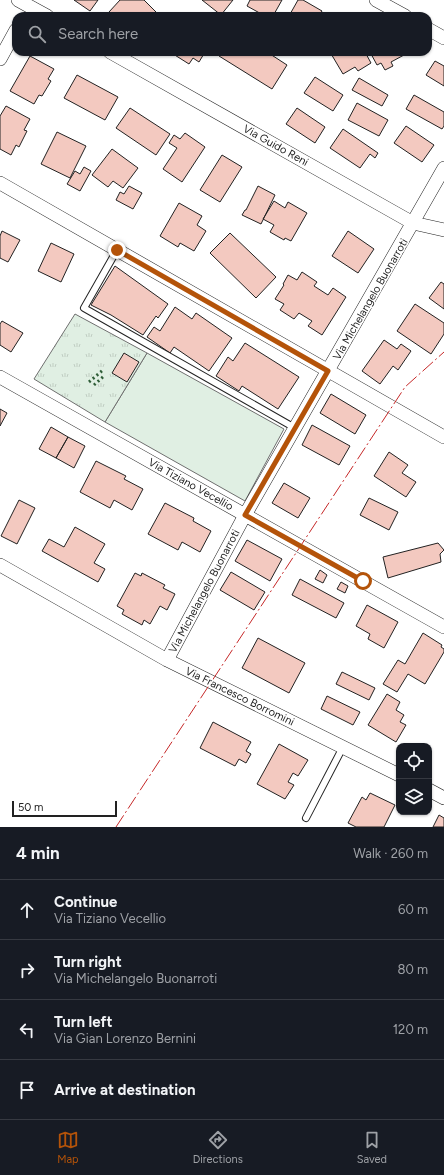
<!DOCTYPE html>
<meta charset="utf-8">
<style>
body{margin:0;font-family:Figtree,sans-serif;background:#20242c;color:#f1f3f6}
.controls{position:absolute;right:12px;bottom:12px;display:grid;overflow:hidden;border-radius:8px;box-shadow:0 1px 3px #0004}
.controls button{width:36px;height:36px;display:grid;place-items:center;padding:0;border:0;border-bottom:1px solid #363941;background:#171b24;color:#f1f3f6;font:20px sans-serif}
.scale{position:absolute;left:12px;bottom:10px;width:105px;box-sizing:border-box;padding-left:4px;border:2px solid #222;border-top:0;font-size:11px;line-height:14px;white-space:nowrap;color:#222;-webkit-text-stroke:3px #fff;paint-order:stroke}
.stop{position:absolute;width:12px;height:12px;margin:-9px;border:3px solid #b45309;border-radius:50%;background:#fff}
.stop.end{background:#b45309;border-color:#fff;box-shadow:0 1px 4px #0008}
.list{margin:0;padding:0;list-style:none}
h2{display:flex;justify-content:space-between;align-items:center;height:52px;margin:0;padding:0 16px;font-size:17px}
h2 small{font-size:13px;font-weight:400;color:#9ea1a6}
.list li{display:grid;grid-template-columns:26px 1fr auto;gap:12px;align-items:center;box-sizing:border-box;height:60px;padding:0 16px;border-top:1px solid #363941}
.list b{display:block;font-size:15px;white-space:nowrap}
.list p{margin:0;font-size:13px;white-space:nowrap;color:#9ea1a6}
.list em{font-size:13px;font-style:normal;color:#9ea1a6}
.icon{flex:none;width:22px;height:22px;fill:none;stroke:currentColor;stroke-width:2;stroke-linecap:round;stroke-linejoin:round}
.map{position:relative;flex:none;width:444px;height:827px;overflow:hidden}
.search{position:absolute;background:#171b24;box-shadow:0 1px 3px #0004;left:12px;right:12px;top:12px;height:44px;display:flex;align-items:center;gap:10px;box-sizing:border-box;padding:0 14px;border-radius:12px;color:#9ea1a6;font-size:15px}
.sheet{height:292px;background:#171b24}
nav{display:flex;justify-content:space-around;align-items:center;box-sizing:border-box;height:56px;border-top:1px solid #363941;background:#171b24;font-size:11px;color:#9ea1a6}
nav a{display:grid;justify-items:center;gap:2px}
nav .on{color:#b45309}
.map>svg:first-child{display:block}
.grass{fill:#e0efe3;stroke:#6f6f6f}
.park{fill:url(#park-tufts);stroke:#6f6f6f}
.building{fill:#f3c9c0;stroke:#222}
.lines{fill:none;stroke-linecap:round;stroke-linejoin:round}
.service-casing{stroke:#222;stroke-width:8}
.minor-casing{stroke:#222;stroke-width:14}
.service{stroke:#fff;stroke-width:6}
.minor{stroke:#fff;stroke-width:13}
.hedge{stroke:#2f5e38;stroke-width:3;stroke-dasharray:2 3;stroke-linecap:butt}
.power{stroke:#c62828;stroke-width:1;stroke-dasharray:14 3 2 3;stroke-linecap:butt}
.route{stroke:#b45309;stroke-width:5}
.labels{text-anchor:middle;stroke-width:3;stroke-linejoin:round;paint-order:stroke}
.street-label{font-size:11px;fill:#222;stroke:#fff}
</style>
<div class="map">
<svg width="444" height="827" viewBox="0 0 444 827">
<defs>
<pattern id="park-tufts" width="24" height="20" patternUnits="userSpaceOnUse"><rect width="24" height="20" fill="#e0efe3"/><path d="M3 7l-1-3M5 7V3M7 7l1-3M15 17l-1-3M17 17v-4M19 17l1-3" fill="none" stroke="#c0cdc2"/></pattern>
</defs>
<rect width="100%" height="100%" fill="#fff"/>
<path class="grass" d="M147,353L284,429L245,501L105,422Z"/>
<path class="park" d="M75,314L147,353L105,422L34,379Z"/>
<path class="building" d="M74,0H98L90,11Z
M120,0H144L159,15L158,16H114L109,12Z
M202,0H233L221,15Z
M250,0H282L273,16H265L247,6Z
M298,0H303L322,11L319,16H289Z
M170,52H205L199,62L193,58L189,64Z
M221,52H267L287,65L272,89L219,56Z
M330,52H365L371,63L358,71L355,67L343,74Z
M370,52H403L404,55L391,62L393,66L385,70L381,63L377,65Z
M30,56L54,69L48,79L51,81L42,96L39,95L34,104L10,91Z
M435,61L444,66V86L426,75Z
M77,75L118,97L105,120L64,98Z
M315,77L343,95L333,111L304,93Z
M359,78L388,95L382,106L352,90Z
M414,95L444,112V126L442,129L406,109Z
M357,103L388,120L379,136L348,120Z
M6,106L30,119L24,130L27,131L19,147L16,145L11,155L0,149V116Z
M130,108L170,134L156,155L116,128Z
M297,108L325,127L315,143L286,124Z
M406,126L434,145L422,162L394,143Z
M343,129L378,153L375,158L370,154L360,168L330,148Z
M57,132L86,146L70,178L41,164Z
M185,133L205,147L182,182L163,169L177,148L169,143L174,135L180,139Z
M112,149L138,168L123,188L113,181L108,187L92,175Z
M222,155L242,167L220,202L200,190Z
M84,167L91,171L80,191L67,184L75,171L80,174Z
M129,186L142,193L133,209L116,200L120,192L124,194Z
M258,186L275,195L261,224L242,215L245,210H246Z
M274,201L285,208L288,202L307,213L291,241L285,238L284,240L270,232L274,225L263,219Z
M179,203L202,216L197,225L206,231L194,251L180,243L178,247L160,236Z
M2,231L20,240L8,262L0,258V236Z
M348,231L374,249L358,273L332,256Z
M230,233L276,277L256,298L210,253Z
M51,243L74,254L61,282L38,271Z
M115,266L168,304L158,318L156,316L143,335L111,315L91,305Z
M302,272L317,282L314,286L328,295L333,288L346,297L322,335L308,326L312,321L299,313L294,319L280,310L284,304L275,299L284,285L283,284L288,275L297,280Z
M441,282L444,284V309L429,298Z
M415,304L444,323V334L431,354L397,331Z
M175,307L192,319L196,313L232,338L209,371L174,347L170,353L147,337L154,327L160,331Z
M2,321L23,333L11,352L0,345V324Z
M384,340L397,349L401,344L411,351L398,370L393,366L380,384L362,371Z
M245,343L299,377L278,409L242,386L239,391L216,376L228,357L233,361Z
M124,353L139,362L127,382L112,373Z
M331,394L366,415L355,434L320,413Z
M0,409L7,413L0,426Z
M312,425L350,446L339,465L302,445Z
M51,427L68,437L56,458L39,449Z
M68,437L85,446L74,468L56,458Z
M389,452L408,465L402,473L416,482L406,497L374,476Z
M96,461L126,476L124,479L143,489L132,510L114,500L110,508L80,492Z
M284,483L310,498L298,518L272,503Z
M369,498L398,512L389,530L360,515Z
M19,500L35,508L17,544L1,536Z
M165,503L194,518L193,521L211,531L200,552L182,542L178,550L148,534Z
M75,527L105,544L94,563L105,569L98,582L42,551L49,539L64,547Z
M247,540L282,559L270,581L235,561Z
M438,543L444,550L440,554L441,562L388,578L383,557Z
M320,570L327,575L323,583L315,579Z
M231,572L265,592L254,610L220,590Z
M135,573L141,576L142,573L165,585L163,588L175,594L167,610L160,606L150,624L144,620L142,625L122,614L124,610L117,606Z
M300,579L344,603L336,618L292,595Z
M341,582L348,586L345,593L337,589Z
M367,605L398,622L384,648L368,639L370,634L356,626Z
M423,633L442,645L441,647L444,649V652L425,684L408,674L397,692L383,684L398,660L405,664Z
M258,638L305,663L289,693L242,668Z
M342,672L375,688L369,700L336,684Z
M387,694L400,702L396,710L404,715L400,722L406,725L396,742L368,725Z
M327,696L360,712L353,725L321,709Z
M213,722L251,742L246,751L251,754L246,763L239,759L235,766L200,748Z
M279,744L308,760L298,776L293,773L288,782L294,785L285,799L257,784Z
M370,793L395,805L384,827H356L348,823L362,797L366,800Z
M439,815L444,818V827H433Z"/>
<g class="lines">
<g class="service-casing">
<path id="service" d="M117,250L84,308L295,428
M306,818L343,747"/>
</g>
<g class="minor-casing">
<path id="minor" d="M18,0L47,16
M376,0L405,16
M428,29L444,38
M110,52L413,223L444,230
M0,59L16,30
M0,183L444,437
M0,377L444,627
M0,565L167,660L399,775
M167,660L245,515L444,168
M429,790L444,798"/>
</g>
<use href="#service" class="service"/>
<use href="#minor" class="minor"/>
<path class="hedge" d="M89,382L103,370
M94,385L104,376"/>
<path class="power" d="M116,827L405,387L444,352"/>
</g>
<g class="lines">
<path class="route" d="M117,250L328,371L245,515L363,581"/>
</g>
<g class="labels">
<g class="street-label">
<text transform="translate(276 145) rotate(29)" y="4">Via Guido Reni</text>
<text transform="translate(370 299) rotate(-60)" y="4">Via Michelangelo Buonarroti</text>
<text transform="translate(191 484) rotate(29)" y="4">Via Tiziano Vecellio</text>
<text transform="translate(204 591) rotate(-62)" y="4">Via Michelangelo Buonarroti</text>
<text transform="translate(240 696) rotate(26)" y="4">Via Francesco Borromini</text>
</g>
</g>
</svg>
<div class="controls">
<button><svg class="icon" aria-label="locate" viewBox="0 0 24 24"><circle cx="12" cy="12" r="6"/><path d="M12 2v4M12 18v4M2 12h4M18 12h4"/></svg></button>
<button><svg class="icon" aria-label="layers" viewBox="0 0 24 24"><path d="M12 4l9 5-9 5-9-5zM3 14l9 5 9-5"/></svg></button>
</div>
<div class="scale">50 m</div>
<div class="stop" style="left:363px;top:581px"></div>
<div class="stop end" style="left:117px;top:250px"></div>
<div class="search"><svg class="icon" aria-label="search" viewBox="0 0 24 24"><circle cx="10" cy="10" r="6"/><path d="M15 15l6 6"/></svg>Search here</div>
</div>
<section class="sheet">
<h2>4 min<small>Walk · 260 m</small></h2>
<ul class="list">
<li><svg class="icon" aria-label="ahead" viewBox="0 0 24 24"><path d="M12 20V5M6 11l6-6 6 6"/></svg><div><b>Continue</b><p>Via Tiziano Vecellio</p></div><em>60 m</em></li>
<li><svg class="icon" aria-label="right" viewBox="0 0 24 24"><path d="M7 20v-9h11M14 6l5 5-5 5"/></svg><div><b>Turn right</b><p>Via Michelangelo Buonarroti</p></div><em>80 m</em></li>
<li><svg class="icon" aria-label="left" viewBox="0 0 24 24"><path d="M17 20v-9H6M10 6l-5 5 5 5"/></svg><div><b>Turn left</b><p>Via Gian Lorenzo Bernini</p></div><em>120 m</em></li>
<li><svg class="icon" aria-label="arrive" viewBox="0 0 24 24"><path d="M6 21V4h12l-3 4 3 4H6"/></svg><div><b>Arrive at destination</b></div></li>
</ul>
</section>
<nav>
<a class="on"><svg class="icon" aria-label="map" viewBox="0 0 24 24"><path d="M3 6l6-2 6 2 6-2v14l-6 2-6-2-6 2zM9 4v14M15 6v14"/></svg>Map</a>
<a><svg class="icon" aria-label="directions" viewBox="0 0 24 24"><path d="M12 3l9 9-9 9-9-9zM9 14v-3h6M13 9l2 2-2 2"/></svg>Directions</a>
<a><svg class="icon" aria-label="saved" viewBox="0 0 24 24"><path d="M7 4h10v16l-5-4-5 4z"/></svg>Saved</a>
</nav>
